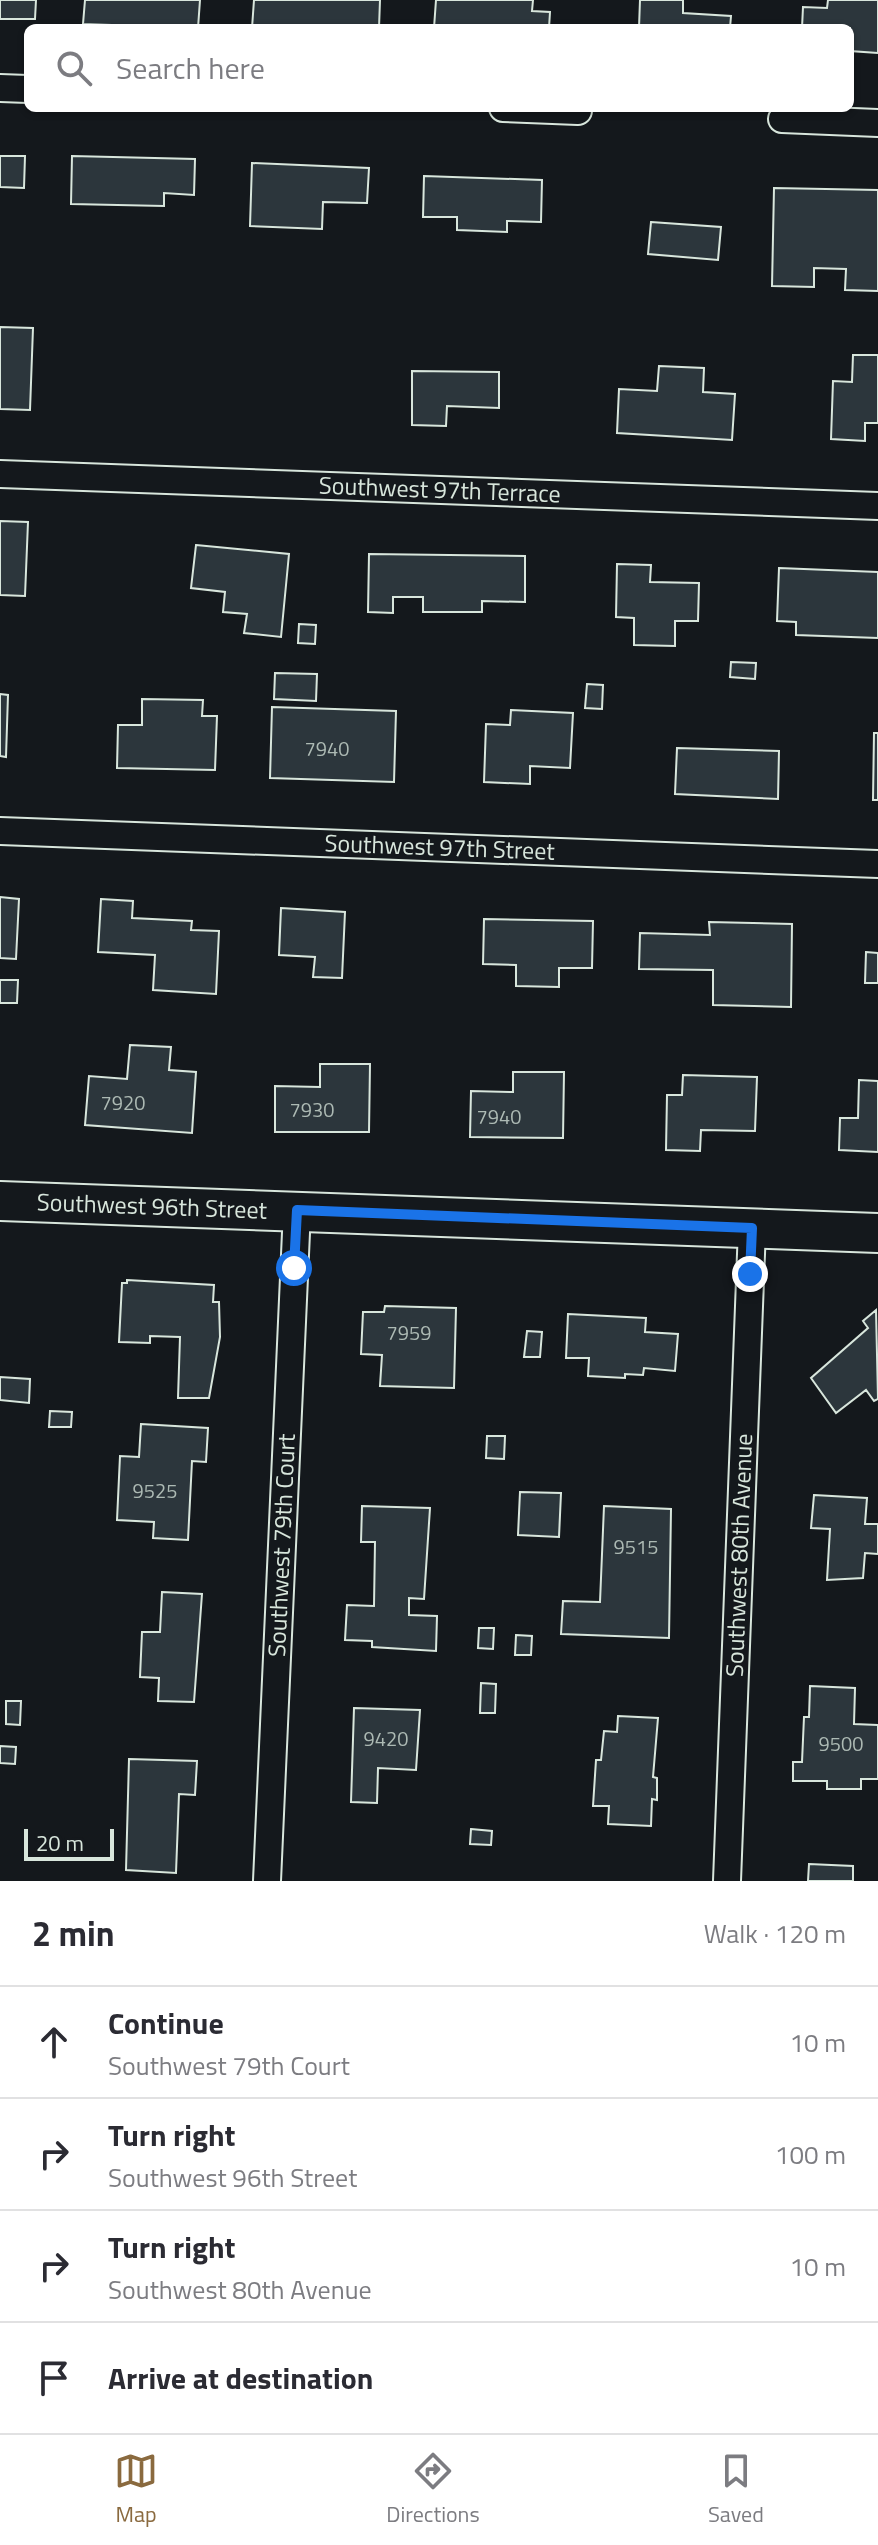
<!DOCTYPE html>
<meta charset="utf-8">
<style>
body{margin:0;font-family:"Titillium Web",sans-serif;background:#f7f7f7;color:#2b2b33}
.scale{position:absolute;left:24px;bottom:20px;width:90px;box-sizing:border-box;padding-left:8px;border:4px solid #d8e6dc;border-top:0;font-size:22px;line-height:28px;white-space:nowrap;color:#d8e6dc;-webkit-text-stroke:6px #14181c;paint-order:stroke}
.stop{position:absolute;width:24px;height:24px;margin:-18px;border:6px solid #1a73e8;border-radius:50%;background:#fff}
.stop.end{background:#1a73e8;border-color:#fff;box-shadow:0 2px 8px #0008}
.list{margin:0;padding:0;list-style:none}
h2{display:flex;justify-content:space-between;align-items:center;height:104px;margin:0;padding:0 32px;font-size:34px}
h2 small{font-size:26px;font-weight:400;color:#7c7c81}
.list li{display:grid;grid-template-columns:52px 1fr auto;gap:24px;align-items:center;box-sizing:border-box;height:112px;padding:0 32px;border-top:2px solid #e1e1e2}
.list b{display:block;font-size:30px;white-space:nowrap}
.list p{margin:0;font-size:26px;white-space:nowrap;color:#7c7c81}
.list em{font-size:26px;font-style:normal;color:#7c7c81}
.icon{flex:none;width:44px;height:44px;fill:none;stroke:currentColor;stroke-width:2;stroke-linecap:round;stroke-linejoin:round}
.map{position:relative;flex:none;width:878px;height:1881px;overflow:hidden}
.search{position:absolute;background:#fff;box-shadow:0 2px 6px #0004;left:24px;right:24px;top:24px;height:88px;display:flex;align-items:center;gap:20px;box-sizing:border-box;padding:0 28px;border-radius:12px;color:#7c7c81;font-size:30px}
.sheet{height:552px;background:#fff}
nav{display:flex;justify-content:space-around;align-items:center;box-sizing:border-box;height:112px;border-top:2px solid #e1e1e2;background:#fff;font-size:22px;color:#7c7c81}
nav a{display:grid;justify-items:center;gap:4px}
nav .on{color:#8a6a3f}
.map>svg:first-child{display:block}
.building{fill:#2c363c;stroke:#d8e6dc;stroke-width:2}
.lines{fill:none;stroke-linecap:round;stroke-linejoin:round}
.street-casing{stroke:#d8e6dc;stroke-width:30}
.secondary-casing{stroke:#d8e6dc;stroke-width:42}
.street{stroke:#14181c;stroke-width:26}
.secondary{stroke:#14181c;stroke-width:38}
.route{stroke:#1a73e8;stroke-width:10}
.labels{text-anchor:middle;stroke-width:6;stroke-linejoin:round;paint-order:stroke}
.number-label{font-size:20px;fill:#adbab4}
.street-label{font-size:24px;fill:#d8e6dc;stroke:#14181c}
</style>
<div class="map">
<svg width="878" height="1881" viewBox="0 0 878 1881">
<rect width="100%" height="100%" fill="#14181c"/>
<path class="building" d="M0,0H36L35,19H0Z
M85,0H200L198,28L83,24Z
M254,0H380L379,28H252Z
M436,0H533L532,11L550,12L549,28H434Z
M640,0H683V13L731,16L730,28H639Z
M828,0H878V53L850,51V28H802L803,7L827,8Z
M0,156H25L24,188L0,187Z
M72,156L195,159L194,195L164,193V206L71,204Z
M252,163L369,168L367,203L323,202L322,229L250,226Z
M424,176L542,180L541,222L507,221V232L457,230V217H423Z
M774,188L878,190V291L845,290L846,269L814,268V287L772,286Z
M651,222L721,227L718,260L648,254Z
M0,327L33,328L30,410L0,409Z
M853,355H878V423H865V441L831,439L833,381L852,382Z
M659,366L704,368L703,392L735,394L732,440L617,433L619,389L657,391Z
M412,371L499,372V408L447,406L446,426L412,425Z
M0,521L28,522L25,596L0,595Z
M196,545L289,554L281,637L244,633L247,614L223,612L225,592L191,588Z
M369,554L525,556V602L482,601V612H423V597H393V613L368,612Z
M617,564L651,565L650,582L699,583L698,621H675V646L634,645V618L616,617Z
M779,568L878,572V638L796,635V622L777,621Z
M299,624L316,625L315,644L298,643Z
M731,662L756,663L755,679L730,677Z
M275,673L317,674L316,701L274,699Z
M587,684L603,685L602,709L585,708Z
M0,694L8,695L6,757L0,756Z
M142,699L203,700L202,716H217L215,770L117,768L118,725H142Z
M272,707L396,711L394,782L270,778Z
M511,710L573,713L570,768L530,766V784L484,782L486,724L510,725Z
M874,733H878V800H873Z
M677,748L779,751L778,799L675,794Z
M0,897L19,899L16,959L0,958Z
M101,899L133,901L132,918L192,921L191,930L219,931L216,994L153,990L155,955L98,952Z
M281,908L345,912L342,978L313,977L315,957L279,955Z
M484,919L593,921L592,968H559V987L516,986V965L483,964Z
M709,922L792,924L791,1007L713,1005V970L639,969L640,933L710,935Z
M866,952L878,953V983H865Z
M0,980H18L17,1003H0Z
M130,1045L171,1047L169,1070L196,1072L192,1133L85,1125L89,1076L127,1079Z
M320,1064H370L369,1132H275V1086L320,1087Z
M513,1072H564L563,1138L470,1137L471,1091L513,1092Z
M683,1075L757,1077L755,1131L701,1130L700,1151L666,1150L667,1095H682Z
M859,1080L878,1081V1152L839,1150L840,1118H858Z
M127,1280L214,1285L213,1302H219L220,1337L209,1398H178L180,1337L150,1336V1343L119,1342L122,1283H127Z
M385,1306L456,1308L454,1388L380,1386L382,1355L361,1354L363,1312H384Z
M876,1310L878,1399L874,1401L866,1390L836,1413L811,1378L868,1328L863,1321Z
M568,1314L646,1318L645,1332L678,1334L675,1371L644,1368L643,1375L625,1374V1378L588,1376L589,1358H566Z
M527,1331L542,1332L540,1357H524Z
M0,1377L30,1379L29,1403L0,1400Z
M50,1411L72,1412L71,1427H49Z
M141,1424L208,1428L206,1462L192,1461L188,1540L153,1538L154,1522L117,1520L120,1456L139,1457Z
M487,1436H505L504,1459L486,1458Z
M520,1492L561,1493L559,1537L518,1535Z
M814,1495L867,1498L865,1524H878V1554L865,1553L863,1578L827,1580L830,1529L811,1528Z
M362,1506L430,1508L424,1599L409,1598V1615L437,1616L436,1651L372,1647V1641L345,1640L347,1605L374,1606L375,1542H361Z
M604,1506L671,1509L669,1638L561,1634L563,1601L600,1602Z
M162,1592L202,1594L194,1702L158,1701L159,1678L140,1677L142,1632H160Z
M479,1628H494L493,1649L478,1648Z
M516,1635L532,1636L531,1655H515Z
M481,1683L496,1684L495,1713H480Z
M810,1686L855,1688L854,1724L878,1725V1779H861V1789H827V1781H793V1762H802L804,1717H809Z
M6,1701H21L20,1725L6,1724Z
M354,1708L420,1710L416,1770L378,1768L377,1803L351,1802Z
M618,1716L658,1718L653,1777L657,1778V1800L652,1799L651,1826L608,1824L609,1806H593L596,1760H601L604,1731L617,1732Z
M0,1746L16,1747L15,1764L0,1763Z
M129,1759L197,1761L195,1795L179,1794L176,1873L126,1870Z
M471,1829L492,1831L491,1845L470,1844Z
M809,1864L853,1866V1881H808Z"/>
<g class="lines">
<g class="street-casing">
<g id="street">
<path d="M0,88L28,89"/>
<path d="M503,108L578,111"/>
<path d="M782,119L878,123"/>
<path id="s1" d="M0,474L878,506"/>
<path id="s2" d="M0,831L878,864"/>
<path id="s3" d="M267,1881L297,1210"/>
<path id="s4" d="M727,1881L752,1228"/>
</g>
</g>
<g class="secondary-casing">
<g id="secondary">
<path id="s5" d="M0,1201L878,1233"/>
</g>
</g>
<use href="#street" class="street"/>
<use href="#secondary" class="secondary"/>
</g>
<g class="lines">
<path class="route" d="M294,1268L297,1210L752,1228L750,1274"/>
</g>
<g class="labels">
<g class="number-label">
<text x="327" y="756">7940</text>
<text x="123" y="1110">7920</text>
<text x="312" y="1117">7930</text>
<text x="499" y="1124">7940</text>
<text x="409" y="1340">7959</text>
<text x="155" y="1498">9525</text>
<text x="636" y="1554">9515</text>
<text x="386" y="1746">9420</text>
<text x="841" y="1751">9500</text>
</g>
<g class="street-label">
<text dy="8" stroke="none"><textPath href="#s1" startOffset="440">Southwest 97th Terrace</textPath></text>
<text dy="8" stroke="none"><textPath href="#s2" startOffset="440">Southwest 97th Street</textPath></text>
<text dy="8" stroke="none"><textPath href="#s5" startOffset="152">Southwest 96th Street</textPath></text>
<text dy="8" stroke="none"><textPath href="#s3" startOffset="336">Southwest 79th Court</textPath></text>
<text dy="8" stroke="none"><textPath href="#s4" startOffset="326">Southwest 80th Avenue</textPath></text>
</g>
</g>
</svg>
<div class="scale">20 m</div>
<div class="stop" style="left:294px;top:1268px"></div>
<div class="stop end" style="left:750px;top:1274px"></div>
<div class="search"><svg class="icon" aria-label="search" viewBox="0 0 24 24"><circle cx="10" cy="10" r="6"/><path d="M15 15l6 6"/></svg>Search here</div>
</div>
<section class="sheet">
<h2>2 min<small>Walk · 120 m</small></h2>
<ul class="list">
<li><svg class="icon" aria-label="ahead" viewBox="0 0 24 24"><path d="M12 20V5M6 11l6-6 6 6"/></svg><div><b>Continue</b><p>Southwest 79th Court</p></div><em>10 m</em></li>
<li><svg class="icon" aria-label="right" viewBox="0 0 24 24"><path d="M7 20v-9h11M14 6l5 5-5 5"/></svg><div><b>Turn right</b><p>Southwest 96th Street</p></div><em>100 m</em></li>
<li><svg class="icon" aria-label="right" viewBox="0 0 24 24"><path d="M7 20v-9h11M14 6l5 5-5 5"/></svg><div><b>Turn right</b><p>Southwest 80th Avenue</p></div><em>10 m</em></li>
<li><svg class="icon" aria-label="arrive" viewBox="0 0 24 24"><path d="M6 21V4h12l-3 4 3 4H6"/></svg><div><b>Arrive at destination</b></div></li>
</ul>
</section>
<nav>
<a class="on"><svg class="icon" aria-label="map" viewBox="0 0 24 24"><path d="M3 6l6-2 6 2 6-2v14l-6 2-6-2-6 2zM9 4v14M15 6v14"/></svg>Map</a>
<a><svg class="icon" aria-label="directions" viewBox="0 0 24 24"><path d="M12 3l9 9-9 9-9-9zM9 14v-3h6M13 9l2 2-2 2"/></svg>Directions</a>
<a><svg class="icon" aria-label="saved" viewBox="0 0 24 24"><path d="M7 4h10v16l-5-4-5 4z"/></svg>Saved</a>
</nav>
